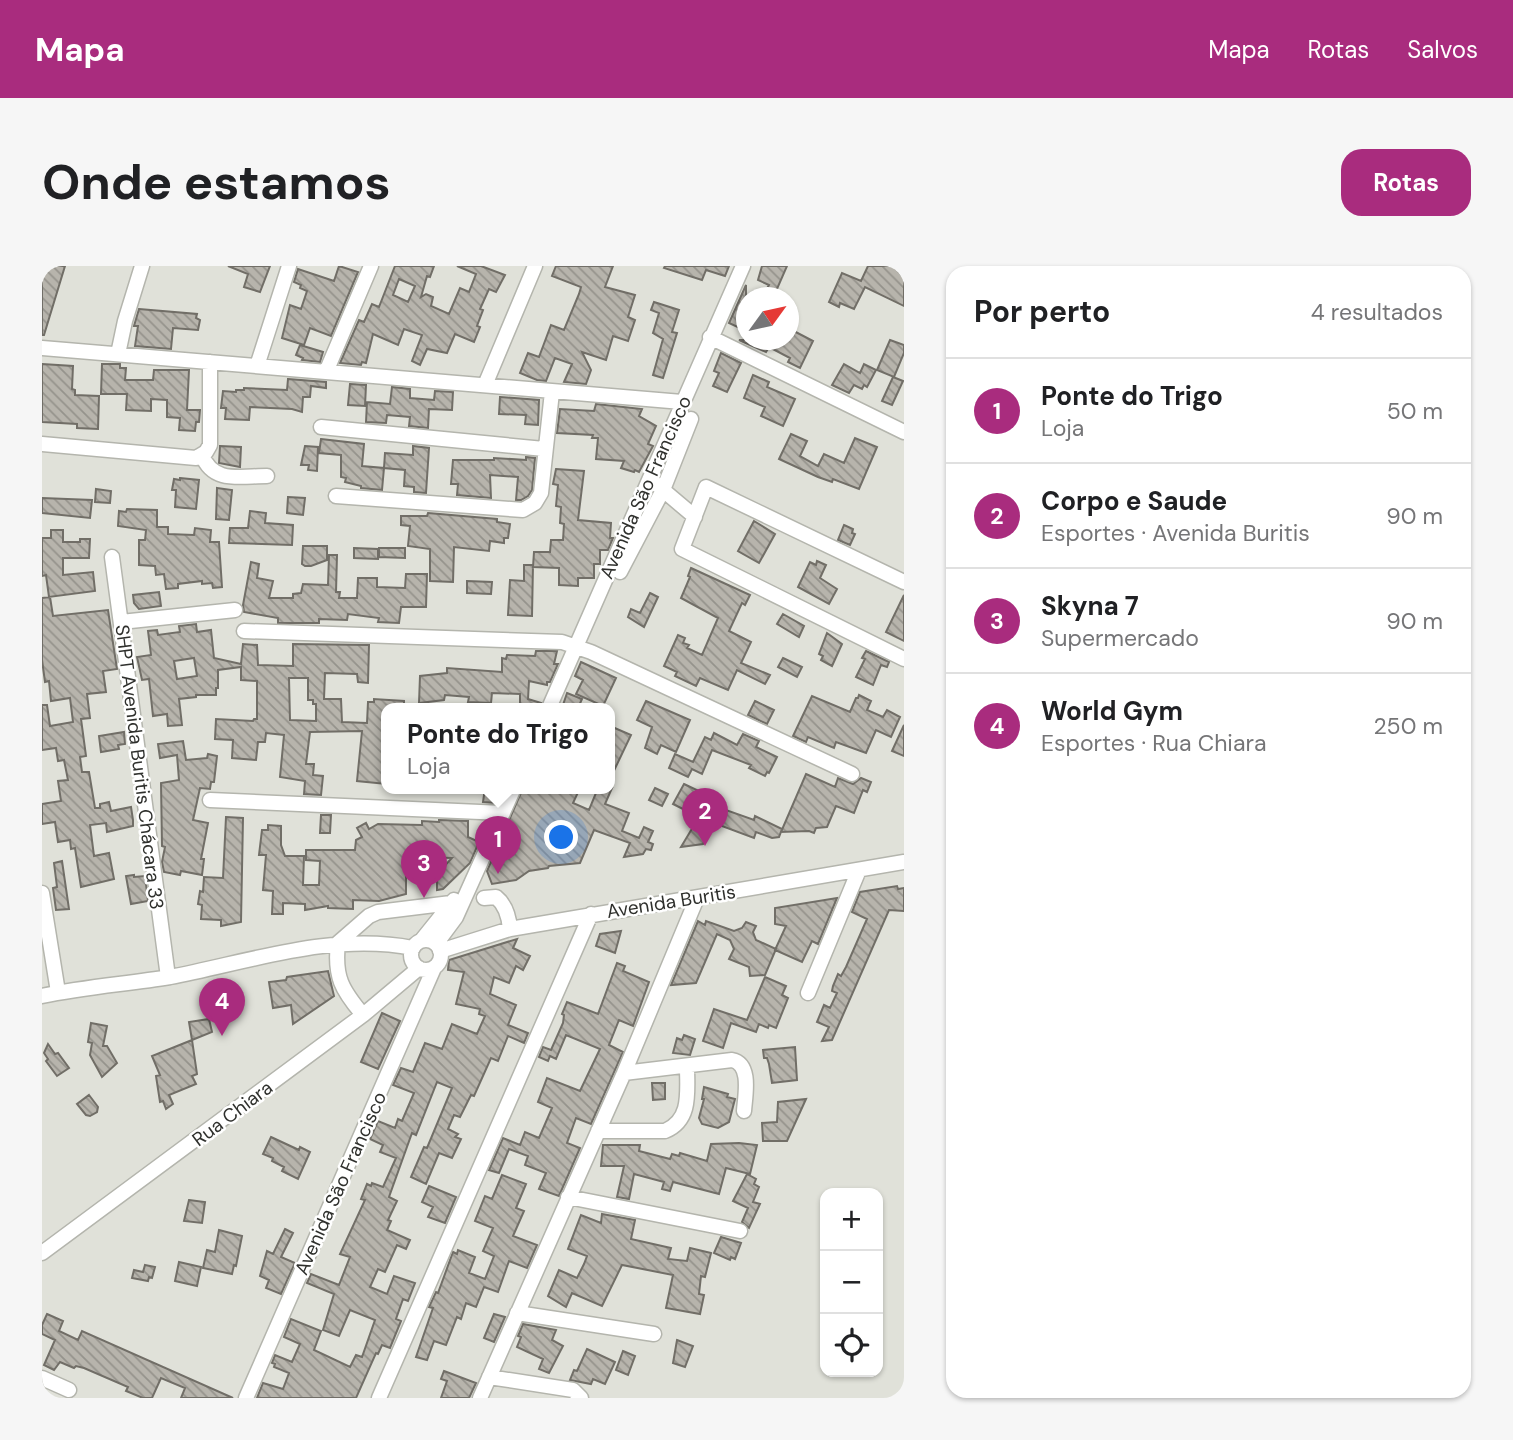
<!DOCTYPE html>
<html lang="pt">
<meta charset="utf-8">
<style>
body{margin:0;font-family:"DM Sans",sans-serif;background:#f6f6f6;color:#202124}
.controls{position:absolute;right:21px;bottom:21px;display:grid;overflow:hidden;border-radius:14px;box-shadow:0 2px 5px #0004}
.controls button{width:63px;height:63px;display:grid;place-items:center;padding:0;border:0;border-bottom:2px solid #e0e0e0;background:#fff;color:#202124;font:35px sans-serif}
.compass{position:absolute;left:694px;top:21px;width:63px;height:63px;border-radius:50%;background:#fff;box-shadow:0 2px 5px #0004;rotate:57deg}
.you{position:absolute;left:520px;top:572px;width:24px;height:24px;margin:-18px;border:5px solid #fff;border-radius:50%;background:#1a73e8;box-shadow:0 0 0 10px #1a73e833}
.badge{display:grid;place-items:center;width:46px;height:46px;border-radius:50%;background:#a92c7e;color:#fff;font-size:23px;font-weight:700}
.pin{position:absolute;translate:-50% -58px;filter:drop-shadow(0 2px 4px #0008)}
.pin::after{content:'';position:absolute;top:37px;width:24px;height:21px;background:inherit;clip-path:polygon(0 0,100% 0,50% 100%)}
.popup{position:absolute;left:339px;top:437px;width:234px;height:91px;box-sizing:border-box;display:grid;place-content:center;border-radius:14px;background:#fff;filter:drop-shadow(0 2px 5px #0005);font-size:23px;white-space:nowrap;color:#757577}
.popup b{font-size:26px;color:#202124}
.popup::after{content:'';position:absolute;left:50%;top:100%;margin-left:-14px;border:14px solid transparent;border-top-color:#fff}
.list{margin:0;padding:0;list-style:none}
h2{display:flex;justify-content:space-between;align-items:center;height:91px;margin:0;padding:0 28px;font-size:30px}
h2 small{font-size:23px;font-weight:400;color:#757577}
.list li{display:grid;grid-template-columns:46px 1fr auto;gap:21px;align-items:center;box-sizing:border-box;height:105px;padding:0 28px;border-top:2px solid #e0e0e0}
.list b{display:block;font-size:26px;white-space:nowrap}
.list p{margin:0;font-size:23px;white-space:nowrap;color:#757577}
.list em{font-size:23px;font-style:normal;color:#757577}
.icon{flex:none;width:38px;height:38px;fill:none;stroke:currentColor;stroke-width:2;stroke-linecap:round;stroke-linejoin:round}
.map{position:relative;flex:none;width:862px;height:1132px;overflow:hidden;border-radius:21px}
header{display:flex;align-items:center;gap:42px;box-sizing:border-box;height:98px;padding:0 35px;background:#a92c7e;color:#fff}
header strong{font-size:33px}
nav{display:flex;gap:38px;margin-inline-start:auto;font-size:24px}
.intro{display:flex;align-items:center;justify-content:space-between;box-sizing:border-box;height:168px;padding:0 42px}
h1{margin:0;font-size:49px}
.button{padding:18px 32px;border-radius:21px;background:#a92c7e;color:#fff;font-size:24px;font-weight:700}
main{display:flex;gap:42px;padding:0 42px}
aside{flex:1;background:#fff;border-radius:21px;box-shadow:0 2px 5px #0004}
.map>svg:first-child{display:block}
.building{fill:url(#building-back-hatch);stroke:#716e67;stroke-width:2;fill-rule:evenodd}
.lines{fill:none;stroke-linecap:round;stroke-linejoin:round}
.minor-casing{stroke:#b4b5ad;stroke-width:17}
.minor{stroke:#fff;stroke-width:14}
.labels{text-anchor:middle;stroke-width:5;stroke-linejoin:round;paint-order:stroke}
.street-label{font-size:19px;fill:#2f302d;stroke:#fff}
</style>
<header>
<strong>Mapa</strong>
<nav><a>Mapa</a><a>Rotas</a><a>Salvos</a></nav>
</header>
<div class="intro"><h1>Onde estamos</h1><a class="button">Rotas</a></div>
<main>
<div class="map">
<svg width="862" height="1132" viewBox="0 0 862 1132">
<defs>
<pattern id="building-back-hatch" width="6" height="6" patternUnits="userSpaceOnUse" patternTransform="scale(1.75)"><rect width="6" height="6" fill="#b7b4ac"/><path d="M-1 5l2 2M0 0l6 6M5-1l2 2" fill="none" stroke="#95938c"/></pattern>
</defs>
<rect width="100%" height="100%" fill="#e0e1d9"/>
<path class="building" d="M0,0H23L2,69H0Z
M186,0H228L218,26L202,21L206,8Z
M297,0L316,6L289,70L268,62L262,79L240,72L248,39L259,43L265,25L258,22L259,19L252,16L256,3L292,15Z
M353,0H392L388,11L385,10L379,31L384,28L391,31L389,40L407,48L418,22L427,26L434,8L415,0H439L463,9L454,26L447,23L438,43L441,44L435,60L438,61L432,76L413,68L405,87L385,83L378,99L370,95L380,69L362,63L356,79L331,68L324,97L320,96L319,99L298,97L317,54L322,56L330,38L337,41ZM357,13L373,20L366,36L351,29Z
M514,0H571L563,21L593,29L586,51L593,54L586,75L571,70L564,94L540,86L549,104L544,118L522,116L530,98L513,92L504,115L495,114L478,107L486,87L497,91L509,59L522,64L537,28L539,21L510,10Z
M623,0H687L683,10L664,4L660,14L622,2Z
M720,0H745L731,32L721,29L727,19L716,14Z
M826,0H862V40L823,21L812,43L798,37L797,41L787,36L800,7L819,15Z
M704,19V65L687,57Z
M612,36L637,44L630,66L635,67L621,112L611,109L621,73L611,67L617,47L609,44Z
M97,43L155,48L154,52L158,54L156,64L131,62L129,83L93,80L96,60H92Z
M746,62L771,75L758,102L746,96L748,92L727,81L724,86L697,74H746Z
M848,74L862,79V87L852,111L835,104Z
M258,79L281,86L278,96L260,94L261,92L254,89Z
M679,87L699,97L685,126L671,120L677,107L672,105Z
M0,98L31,100L30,123L33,124V129L57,130L56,163L35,162V158L0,156Z
M60,98H78V102H84L83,114H111L112,104H147L145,144H158L157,156H154L153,165L137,164L138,152L125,151V134L109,133V145L84,144L85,128H59Z
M802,98L818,107L822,98L834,104L825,121L822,119L820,123L812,119L807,127L790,119Z
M711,109L727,116L725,121L753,133L741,160L719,150L723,141L702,132Z
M851,111L861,115L850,139L840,135Z
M246,113L284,116V122L269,120L268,131H261L260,146L250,143L208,141L207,154L183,153L184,142H179L181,125L194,126V124H202V122L245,124Z
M308,118L324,119L323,140L306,139Z
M350,121L368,123V132L392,134L393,125L411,126L410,144L387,143L386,162L367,160L368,151L345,149L344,157L324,156L325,136L348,138Z
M458,131L497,134L496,159L483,158L484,149L457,148Z
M554,138L600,143L597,150L614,160L606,178L611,180L597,206L593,204L592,206L579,202L582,195L554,193L556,172H550L551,169L515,167L518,143L552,145Z
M749,168L765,175L758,190L776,200L782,188L802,197L813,172L835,181L817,223L791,213L790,216L776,211L737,193Z
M279,173L322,178L320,200L342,202L340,224L319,222V220L303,216L304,212L299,211V189L277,187Z
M178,180L199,181L198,201L177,197Z
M263,180L276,181L275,205L266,204L267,199H259Z
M371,180L387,182L384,227L372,226V221L362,220L363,204L342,202L343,187L371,189Z
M484,191L493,192L490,224L486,230L479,234H474L476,211L448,209L449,232L415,229L416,218H409L411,194H452V192L484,194Z
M514,203L542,205L536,254L569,257L568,272H571L566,284H558V298H552V312H536V320L517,319V302L491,301L492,286H508L509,274H521L522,258L518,257L519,241L514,240L516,219L511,218Z
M138,212L157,214L154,243L133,241L134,224H130L132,213L138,214Z
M175,222L190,224L187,254L174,253Z
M54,223L69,225L68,237L53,236Z
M246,231L263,232L261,249L245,247Z
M0,232L50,234L48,252L0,247Z
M85,243L115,244V261H126V268L152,269L153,262L169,264L168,276H177L180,321L171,322L170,317L160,318V315L136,318V322L124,323L122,308L114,309L113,300L97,299V274H103L104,264L76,260L77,245L84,246Z
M208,245L224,247L223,257L251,259L250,279L187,277L188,262H206Z
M386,247L455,253V256L468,258L466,272H462V277L448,275L447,285L412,281L411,316L388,315V283L366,280L368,260L359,259V250H385Z
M712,255L733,268L717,297L696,285Z
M802,259L811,263L810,267L813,268L808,279L796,274Z
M9,264H21V276H38V273H48L47,292H21V309L51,306L53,325L7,331L4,309L0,310V272H9Z
M261,280H285V294L269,300H263L260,298Z
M312,282L336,283V293L312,292Z
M337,282H363V292L337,291Z
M287,289H295L294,326H298L297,332H315L316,312H335V321L363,322L364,308H385L384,341H359L357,357L336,356L337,352L306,348L305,354L277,353V357H236V352L202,346L201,339L209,296L217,298L215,312L231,315L227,332H251V328L259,327L261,318L286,319Z
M775,295L784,299L778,312L795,323L787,338L756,321L768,296L774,299Z
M482,299H491L490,350L466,349L468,314L482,315Z
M649,302L708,329L703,339L700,337L687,365L709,376L699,397L728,409L723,418L695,404L686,424L658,412L654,420L633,410L635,406L622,400L636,369L643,372L641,377L647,379L645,382L660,389L676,352L639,332L648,311L646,310Z
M425,315L450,316L449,328L425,327Z
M117,326L119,340L97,343L92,337L91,329Z
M608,327L616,331L602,361L586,351L589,343L598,347Z
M862,329V375L844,366Z
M8,331L11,350L66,344L75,403L61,405L64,426L45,428L48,452L39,453L44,490L38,491L40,506H47L53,542H58V538L67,536L69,545L89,541L91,554V560L65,566L64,557L48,559L52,590L67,587L72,613L39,621L33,582L29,583L28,574L16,576L13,556L0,558V538L19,535L16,515L26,514L22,494L16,495L14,482L0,484V439H5L8,460L31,456L28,432L9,435L7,415L3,416L0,394V332Z
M741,348L762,360L757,371L735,358Z
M154,358L155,366L169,364L172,392L199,398L201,378L215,379L216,399L251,400V378L327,379L326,417L316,416L315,408L283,407L282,433H299L300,456L325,457L326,436H332V433L362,435V442H344V518L315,515L320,465L268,466L264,498H272L271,509L281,510L279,529L262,528L263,515L238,511L242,469L224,467L223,476H216L214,494L190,492L191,474L173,473L174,453L211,455L212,453H215V415L199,414V401L176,404V422H174V429H154V431L137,433L140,459L126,460L125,448L111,450L107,413L100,414L95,391L109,389L106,365L115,364L116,369L138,366L137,360ZM152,392L155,410L135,413L132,395ZM247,412H266V434H271V438H274V455L248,454Z
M785,367L800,378L790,400L779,394L781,390L777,388Z
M494,385H515L512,398H516L508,416H505V419L487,415L486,433L499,437L498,442H478V428L450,427L449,437L426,436L427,431L403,429L402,434L377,437L378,410L405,407V402L460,406V392L464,393L465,389L493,390Z
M824,385L847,396L845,401L839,399L831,419L814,411L823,393L820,392Z
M741,392L760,401L755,411L736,401Z
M539,396L574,412L561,440L534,428L541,414L533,410Z
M525,427L540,433L536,442H520Z
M817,429L829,435L825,444L841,451L845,444L858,451L849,471L834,464L824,487L794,476L792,482L766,471L764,476L751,470L770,430L808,446L814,432H816Z
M604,435L648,454L634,486L619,479L615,488L603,482L610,461L595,454Z
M713,435L732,444L725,458L706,449Z
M862,459V490L850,485Z
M568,460L589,469L568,513Z
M82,466L83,478L76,479L77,483L59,486L57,470Z
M672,467L695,479L701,468L717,475L714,481L735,491L727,507L725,506L723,510L707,502L709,499L670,484L660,508L650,503L646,511L627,502L633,488L651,496L663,471L669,474Z
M141,475L144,494L165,492L166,488L175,490L172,516H169L168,523L158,522L151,554L166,557L159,593H162L160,609L139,605L138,609L122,606L120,596L123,581L120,580L119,517L137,514L135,489L118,492L116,478Z
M764,508L793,521L796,512L811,518L819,512L829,516L825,526L821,524L812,547L794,540L785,561L774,562L772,567L767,565L739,566Z
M642,518L680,536L678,542L712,554L713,550L740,563L737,571L730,572L714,566L712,572L672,557L661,578L639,581L657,551L631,538Z
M443,522H461L455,537L441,536Z
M481,522H538L531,537L547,544L556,522H570L563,538L587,547L580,565L597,572L602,561L611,565L606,576L611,578L609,584L604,583L601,588L582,591L588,577L552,564L538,597L507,600L506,602L487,605L474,614L450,618L445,605Z
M613,522L626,528L620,540L607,534Z
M279,549H289L288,567H278Z
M184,551L201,552L199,656L179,660V654L159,653L160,639L156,638L158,625L161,626L162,611L181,612Z
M397,554L426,555V571L437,576L428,597L401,623L395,624V608L410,592L375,591L374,608H364V628L337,635L311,634V643L286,642V640L263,644V638L241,637V648H230L231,625L221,624L224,589H217L220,564H226V559L239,560V579L243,590H262L261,619H277L278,595L264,594V584H313L314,574L320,571L315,562L324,557L327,563L336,558L380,559V555L397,556Z
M20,595L27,643L14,644L11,622L15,621L12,597Z
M92,609V611L103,610L106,635L89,638L84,610Z
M855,620L856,623L862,622V645L847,644L790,774L780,775L787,761L775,756L782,739L788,742L795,727L790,725L791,720L796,708L799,710L804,701L825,653L810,646L818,626Z
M795,632L776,678L770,675L760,696L733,684L744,660L733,658V642Z
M656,655L663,659L664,655L692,665L700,662L704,656L714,660L711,666L714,674L734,683L723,709L708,710L707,701L687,693L692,683L688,674L675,668L654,717L629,719Z
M579,665L573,687L554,680L558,668Z
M475,673L471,682L488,690L481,704L474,700L467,717L452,711L448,728L474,739L466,759L486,767L482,777L466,770L456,795L449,792L432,830L429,829L418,851L412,849L406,863L416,868L413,871L419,873L410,892L397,887L384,918L369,911L382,881L385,882L410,822L395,816L374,869L370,867L347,931L355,935L346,954L349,955L345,964L368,974L364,983L355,979L343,1006L336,1003L328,1021L345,1028L352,1010L373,1017L366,1035L361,1033L354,1053L359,1055L348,1082L340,1079L336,1088L334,1087L314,1132H215L221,1117L241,1123L247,1107L232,1101L233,1098L230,1097L233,1089L250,1096L258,1078L242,1071L249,1053L279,1065L272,1084L308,1101L314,1089L320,1091L333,1054L308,1044L297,1070L281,1064L292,1028L265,1017L269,1008L297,1019L308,991L298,988L323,934L319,933L325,918L329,920L330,917L341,921L354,892L338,886L341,879L328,873L336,855L353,862L356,853L360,855L372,827L351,819L359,802L371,806L383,777L400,783L410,758L435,768L443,750L437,748L438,743L414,738L422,706L406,704L407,694Z
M575,697L583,700L581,705L607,716L591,760L577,754L567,779L581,786L549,858L534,852L525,877L538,882L517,930L497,923L504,907L483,899L486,890L467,883L457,907L447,904L461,872L478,879L483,866L497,872L510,842L496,836L505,812L538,825L558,783L524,769L514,793L508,790L506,795L497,791L501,781L509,784L521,757L522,749L520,748L525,736L556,748Z
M286,705L292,730L251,758L249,739L231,742L227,716L244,714L245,711Z
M723,711L744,720L740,729L746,732L734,762L727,759L726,762L717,758L714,766L689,757L681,782L661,775L672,743L705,754Z
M340,747L358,755L336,803L319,796Z
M167,753L170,766L150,774L155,808L150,810L154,818L127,829L131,838L124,843L121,835L118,836L114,810L118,809L110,790L150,774L147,756Z
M49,757L65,760L61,780H65L75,797L60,811L48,789L50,777L46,776Z
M642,769L653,773L648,789L631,787L635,772L640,774Z
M6,778L13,788L16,787L27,802L15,810L4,795L6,793L2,787Z
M753,781L755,814L730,817L727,798L725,792H722L721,784Z
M610,817H623V833L611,834Z
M662,821L686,828L685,831L693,833L687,856L676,862L660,858L657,852L662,833H660Z
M47,829L56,841L55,846L48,850L44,849L35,838Z
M764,833L745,875H721L720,857L735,856L736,836Z
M229,871L257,884L258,881L268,886L256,913L240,905L242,901L230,895L231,892L221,888Z
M697,877L715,879L708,908L684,902L677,928L631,916L628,925L620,923L622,916L592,908L587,933L575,931L582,900H559L561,879H598L597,885L628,893L630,888L637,890L638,887L665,895L669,878Z
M705,908L714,913L712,918L717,921L711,936L718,938L707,962L700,956L706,942L691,935Z
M460,909L484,918L474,942L482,945L471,970L495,979L485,1002L467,995L456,1026L442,1021L434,1041L424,1037L419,1053L415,1051L404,1079L392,1075L385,1094L374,1091L391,1042L387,1041L394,1026L396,1027L411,986L415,988L416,984L433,991L427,1007L443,1013L452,990L441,985L451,962L433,955L443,930L450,933Z
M387,920L414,931L403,957L386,951L391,941L380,936Z
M147,934L163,936L160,957L142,955Z
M560,948L593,954L589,973L629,982L626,993L645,995L648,982L669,987L663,1011L659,1010L657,1028L662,1029L658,1048L624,1042L631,1009L580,999L560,1040L530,1027L524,1041L506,1030L517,1004L535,1012L542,998L545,990L526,983L539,949L559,957Z
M243,963L251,967L239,991L253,997L239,1028L224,1022L227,1014L218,1010L225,985L231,988Z
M177,964L200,970L194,1000L192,999L190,1008L161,1002L165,984L173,986Z
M679,971L699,977L693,993L689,991L688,994L672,987Z
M137,996L159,1001L155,1020L133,1015Z
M103,999L113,1001L110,1012L107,1011L106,1015L90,1012L92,1004L101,1006Z
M5,1048L21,1055L17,1065L36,1074L40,1065L191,1132H139L143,1122L119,1112L110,1132H101L84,1125L86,1121L42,1102L34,1100L32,1102L18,1096L12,1104L2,1099L13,1074L0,1068V1059Z
M452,1048L463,1051L452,1076L442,1072Z
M481,1058L514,1064L510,1074L521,1080L507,1107L497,1103L501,1093L475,1081L479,1071L476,1070Z
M635,1074L651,1080L643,1101L631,1097Z
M545,1083L573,1096L563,1118L551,1113L549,1118L528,1114L532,1104L535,1105Z
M581,1085L593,1090L586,1109L574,1104Z
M402,1105L434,1117L427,1132H399L405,1115L399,1113Z"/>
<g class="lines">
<g class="minor-casing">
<path id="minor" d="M668,71L862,166
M0,82L640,136
M76,88L83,55L100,0
M215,100L247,0
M284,106L329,0
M443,119L493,0
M279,161L502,183
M0,178L154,192L164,186L168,179V96
M160,189C171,218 198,210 225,210
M614,218L653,251
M294,230L481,244L493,237L499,227L510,126
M70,291L126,711
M578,306L621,224L649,153
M862,316L664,221L640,283L862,393
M79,356L193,344
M202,365L520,376L549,386L810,508
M507,442L701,0
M168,534L461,547
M0,627L16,726
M442,632L454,631C464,639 467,651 468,663
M369 689a15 15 0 1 1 30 0a15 15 0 1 1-30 0Z
M379,675L412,634
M394,678L414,651L472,522
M398,685L468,663L862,596
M766,727L817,604
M0,730C42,721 85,718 128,711C207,696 290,666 371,682
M321,749C300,724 292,711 296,677L327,650L336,646L409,637
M582,807L690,794C710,798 703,830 702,845
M556,865H623C650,854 645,825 645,800
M526,931L698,965
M0,987L321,749L377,702
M475,1047L612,1068
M447,1111L531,1124L539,1132
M0,1112L27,1124
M204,1132L392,702
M337,1132L549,648
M438,1132L582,807L655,632"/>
</g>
<use href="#minor" class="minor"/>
</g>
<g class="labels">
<g class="street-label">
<text transform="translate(603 221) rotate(-66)" y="7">Avenida São Francisco</text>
<text transform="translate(98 501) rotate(83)" y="7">SHPT Avenida Buritis Chácara 33</text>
<text transform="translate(629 635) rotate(-9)" y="7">Avenida Buritis</text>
<text transform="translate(190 847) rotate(-37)" y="7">Rua Chiara</text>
<text transform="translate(298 917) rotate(-66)" y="7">Avenida São Francisco</text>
</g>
</g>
</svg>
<div class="controls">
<button>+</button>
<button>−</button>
<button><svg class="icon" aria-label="locate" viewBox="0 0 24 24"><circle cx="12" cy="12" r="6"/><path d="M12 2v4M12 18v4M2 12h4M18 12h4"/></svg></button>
</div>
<svg class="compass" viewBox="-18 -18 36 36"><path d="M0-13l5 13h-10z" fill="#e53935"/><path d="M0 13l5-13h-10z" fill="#757577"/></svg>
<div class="you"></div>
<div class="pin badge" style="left:456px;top:608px">1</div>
<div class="popup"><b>Ponte do Trigo</b>Loja</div>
<div class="pin badge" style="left:663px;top:580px">2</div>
<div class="pin badge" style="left:382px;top:632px">3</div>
<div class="pin badge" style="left:180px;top:770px">4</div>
</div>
<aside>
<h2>Por perto<small>4 resultados</small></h2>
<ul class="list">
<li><span class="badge">1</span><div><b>Ponte do Trigo</b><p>Loja</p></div><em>50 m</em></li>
<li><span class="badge">2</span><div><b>Corpo e Saude</b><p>Esportes · Avenida Buritis</p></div><em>90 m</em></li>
<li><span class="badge">3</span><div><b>Skyna 7</b><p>Supermercado</p></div><em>90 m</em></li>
<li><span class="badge">4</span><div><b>World Gym</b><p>Esportes · Rua Chiara</p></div><em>250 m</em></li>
</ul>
</aside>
</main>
